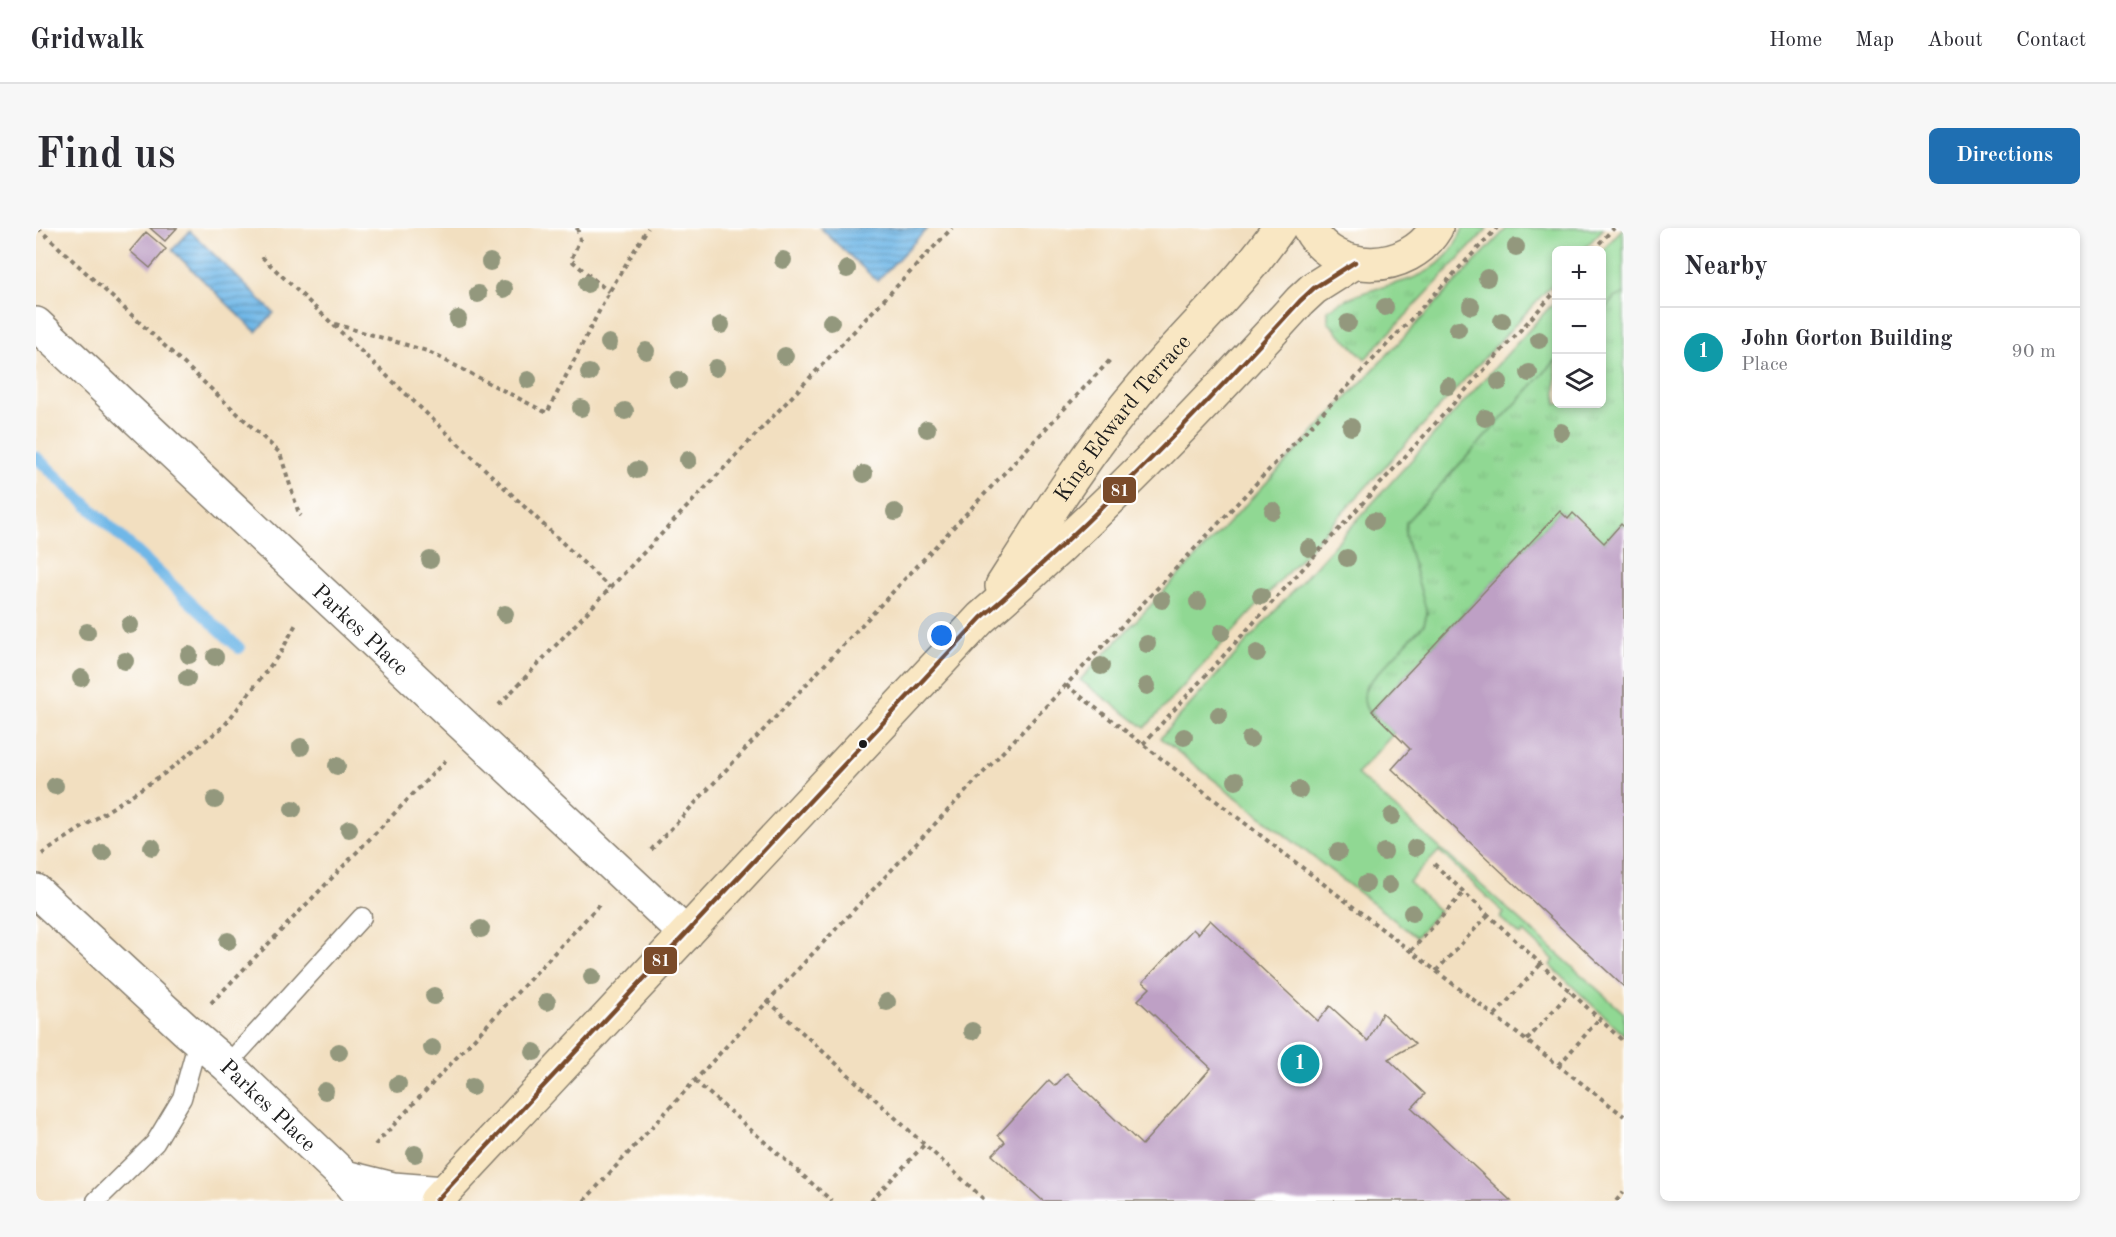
<!DOCTYPE html>
<meta charset="utf-8">
<style>
body{margin:0;font-family:"Old Standard TT",serif;background:#f7f7f7;color:#2b2b33}
.controls{position:absolute;right:18px;top:18px;display:grid;overflow:hidden;border-radius:9px;box-shadow:0 3px 9px #0003}
.controls button{width:54px;height:54px;display:grid;place-items:center;padding:0;border:0;border-bottom:2px solid #e1e1e2;background:#fff;color:#2b2b33;font:30px sans-serif}
.you{position:absolute;left:906px;top:408px;width:21px;height:21px;margin:-15px;border:4px solid #fff;border-radius:50%;background:#1a73e8;box-shadow:0 0 0 9px #1a73e833}
.badge{display:grid;place-items:center;width:39px;height:39px;border-radius:50%;background:#1f6fb2;color:#fff;font-size:20px;font-weight:700}
.pin{position:absolute;translate:-50% -50%;border:3px solid #fff;box-shadow:0 2px 6px #0006}
.list{margin:0;padding:0;list-style:none}
h2{display:flex;justify-content:space-between;align-items:center;height:78px;margin:0;padding:0 24px;font-size:26px}
h2 small{font-size:20px;font-weight:400;color:#7c7c81}
.list li{display:grid;grid-template-columns:39px 1fr auto;gap:18px;align-items:center;box-sizing:border-box;height:90px;padding:0 24px;border-top:2px solid #e1e1e2}
.list b{display:block;font-size:22px;white-space:nowrap}
.list p{margin:0;font-size:20px;white-space:nowrap;color:#7c7c81}
.list em{font-size:20px;font-style:normal;color:#7c7c81}
.icon{flex:none;width:33px;height:33px;fill:none;stroke:currentColor;stroke-width:2;stroke-linecap:round;stroke-linejoin:round}
.map{position:relative;flex:none;width:1588px;height:973px;overflow:hidden;border-radius:9px}
header{display:flex;align-items:center;gap:36px;box-sizing:border-box;height:84px;padding:0 30px;background:#fff;border-bottom:2px solid #e1e1e2}
header strong{font-size:28px}
nav{display:flex;gap:33px;margin-inline-start:auto;font-size:21px}
.intro{display:flex;align-items:center;justify-content:space-between;box-sizing:border-box;height:144px;padding:0 36px}
h1{margin:0;font-size:42px}
.button{padding:15px 27px;border-radius:9px;background:#1f6fb2;color:#fff;font-size:21px;font-weight:700}
main{display:flex;gap:36px;padding:0 36px}
aside{flex:1;background:#fff;border-radius:9px;box-shadow:0 3px 9px #0003}
.map>svg:first-child{display:block}
.grass{fill:url(#grass-tufts);stroke:#567a58;stroke-width:1.5}
.green{fill:#90d893;stroke:#567a58;stroke-width:1.5}
.water{fill:url(#water-rules);stroke:#466a82;stroke-width:1.5}
.lines{fill:none;stroke-linecap:round;stroke-linejoin:round}
.stream{stroke:#70b7e7;stroke-width:12}
.building{fill:#bea0c5}
.service-casing{stroke:#877e6e;stroke-width:21}
.minor-casing{stroke:#877e6e;stroke-width:36}
.secondary-casing{stroke:#877e6e;stroke-width:36}
.path{stroke:#877e6e;stroke-width:4;stroke-dasharray:4.5 4.5;stroke-linecap:butt}
.service{stroke:#fff;stroke-width:18}
.minor{stroke:#fff;stroke-width:33}
.secondary{stroke:#f9e7c3;stroke-width:33}
.bus-1-casing{stroke:#fff;stroke-width:9}
.bus-1{stroke:#7a4b2a;stroke-width:4.5}
.tree{fill:#93987d}
.bus-dot{fill:#1c1c1c;stroke:#fff;stroke-width:2}
.labels{text-anchor:middle;stroke-width:6;stroke-linejoin:round;paint-order:stroke}
.street-label{font-size:22px;fill:#1c1c1c;stroke:#fff}
.line-badge{stroke:#fff;stroke-width:2}
.badge-label{font-size:16px;text-anchor:middle;font-weight:bold;fill:#fff}
</style>
<header>
<strong>Gridwalk</strong>
<nav><a>Home</a><a>Map</a><a>About</a><a>Contact</a></nav>
</header>
<div class="intro"><h1>Find us</h1><a class="button">Directions</a></div>
<main>
<div class="map">
<svg width="1588" height="973" viewBox="0 0 1588 973">
<defs>
<pattern id="grass-tufts" width="24" height="20" patternUnits="userSpaceOnUse" patternTransform="scale(1.5)"><rect width="24" height="20" fill="#90d893"/><path d="M3 7l-1-3M5 7V3M7 7l1-3M15 17l-1-3M17 17v-4M19 17l1-3" fill="none" stroke="#7cb97e"/></pattern>
<pattern id="water-rules" width="6" height="5" patternUnits="userSpaceOnUse" patternTransform="scale(1.5)"><rect width="6" height="5" fill="#70b7e7"/><path d="M0 2.5h6" fill="none" stroke="#5b94ba"/></pattern>
</defs>
<rect width="100%" height="100%" fill="#fff"/>
<filter id="ink" filterUnits="userSpaceOnUse"><feTurbulence type="fractalNoise" baseFrequency=".0167" numOctaves="2"/><feDisplacementMap in="SourceGraphic" scale="12" xChannelSelector="R" yChannelSelector="G"/><feConvolveMatrix kernelMatrix="1 2 1 2 8 2 1 2 1" color-interpolation-filters="sRGB"/></filter>
<filter id="wash" filterUnits="userSpaceOnUse"><feTurbulence type="fractalNoise" baseFrequency=".008" numOctaves="4" result="noise"/><feDisplacementMap in="SourceGraphic" scale="24" xChannelSelector="R" yChannelSelector="G"/><feGaussianBlur stdDeviation="1.35" result="paint"/><feColorMatrix in="noise" values="0 0 0 0 0 0 0 0 0 0 0 0 0 0 0 0 0 1.4 0 .05"/><feComposite in="paint" operator="in"/></filter>
<g filter="url(#wash)">
<rect width="100%" height="100%" fill="#f2dfc0"/>
<path class="grass" d="M1427,0H1452L1329,131L1292,94V82C1341,47 1401,67 1427,0Z
M1588,66V299L1585,296L1568,315L1524,283L1336,483L1340,488L1339,491C1331,484 1326,476 1328,465C1332,450 1375,410 1388,396L1391,385L1369,308L1370,294L1520,132V176H1566V84L1578,70Z"/>
<path class="green" d="M1471,0H1568L1547,22H1520V52L1109,500L1044,452Z
M1587,0L1588,66L1578,70L1566,84V23Z
M1520,72V132L1370,294L1369,308L1391,385L1388,396L1330,458C1326,472 1328,481 1338,491L1340,488L1358,505L1321,546L1588,785V807L1514,737L1518,732L1488,704L1485,708L1464,690L1468,685L1403,623L1373,654L1403,683L1380,709L1124,510Z"/>
<path class="water" d="M784,0H892L841,53Z
M154,3L238,85L220,104L136,22Z"/>
<g class="lines">
<path class="stream" d="M0,229L203,420"/>
</g>
<g id="blocks">
<path class="building" d="M114,0H141L129,13Z
M110,4L130,21L114,40L94,23Z
M1524,283L1532,291L1537,285L1568,315L1585,296L1588,299V759L1356,541L1374,521L1336,483Z
M1174,692L1282,793L1294,778L1332,813L1346,785L1379,816L1352,831L1389,866L1376,880L1475,973H1007L956,927L969,914L962,907L1013,852L1019,858L1031,845L1106,917L1175,840L1102,772L1114,760L1107,754L1157,701L1162,706Z"/>
</g>
</g>
<g filter="url(#ink)">
<use href="#blocks" fill-opacity="0" stroke="#877e6e" stroke-width="1.5"/>
<g class="lines">
<g class="service-casing">
<path id="service" d="M191,837L326,689
M60,973L119,915L146,870L162,813"/>
</g>
<g class="minor-casing">
<g id="minor">
<path id="s1" d="M0,96L650,706"/>
<path id="s2" d="M0,663L150,802L191,837L309,949L328,973"/>
<path d="M309,949L357,961L408,965"/>
</g>
</g>
<g class="secondary-casing">
<g id="secondary">
<path d="M1273,0C1299,49 1373,46 1400,0"/>
<path id="s3" d="M966,358C1010,289 1054,219 1108,156C1152,103 1204,57 1243,0"/>
<path d="M400,973L945,390C1059,292 1163,184 1264,73L1278,60L1319,34"/>
</g>
</g>
<path class="path" d="M2,0L244,225L263,286L265,288
M541,0L544,11L535,32L573,64
M1557,22L1578,0
M226,29L574,360
M299,96L391,123L511,185L573,64L612,0
M1030,457L1588,888
M463,477L916,0
M1107,516L1520,63
M615,622L1076,130
M6,626L129,545L188,498L245,424L261,394
M1398,636L1588,814
M1375,723L1428,664
M1400,743L1452,687
M732,773L950,973
M175,775L410,532
M1459,787L1505,736
M1491,812L1534,764
M1523,837L1563,791
M659,853L796,973
M339,917L563,677
M548,973L732,773L1461,0
M835,973L888,917
M1580,973L1588,964"/>
<use href="#service" class="service"/>
<use href="#minor" class="minor"/>
<use href="#secondary" class="secondary"/>
<g class="bus-1-casing">
<path id="bus-1" d="M400,973L945,390C1059,292 1163,184 1264,73L1278,60L1319,34"/>
</g>
<use href="#bus-1" class="bus-1"/>
</g>
<g class="tree">
<circle cx="1480" cy="19" r="9"/>
<circle cx="747" cy="32" r="9"/>
<circle cx="454" cy="34" r="9"/>
<circle cx="811" cy="41" r="9"/>
<circle cx="1451" cy="50" r="9"/>
<circle cx="551" cy="56" r="9"/>
<circle cx="468" cy="61" r="9"/>
<circle cx="442" cy="66" r="9"/>
<circle cx="1435" cy="78" r="9"/>
<circle cx="1349" cy="79" r="9"/>
<circle cx="422" cy="91" r="9"/>
<circle cx="1466" cy="93" r="9"/>
<circle cx="795" cy="94" r="9"/>
<circle cx="1312" cy="95" r="9"/>
<circle cx="685" cy="97" r="9"/>
<circle cx="1422" cy="101" r="9"/>
<circle cx="1503" cy="112" r="9"/>
<circle cx="573" cy="115" r="9"/>
<circle cx="610" cy="123" r="9"/>
<circle cx="749" cy="128" r="9"/>
<circle cx="680" cy="140" r="9"/>
<circle cx="553" cy="145" r="9"/>
<circle cx="1493" cy="145" r="9"/>
<circle cx="492" cy="152" r="9"/>
<circle cx="642" cy="152" r="9"/>
<circle cx="1463" cy="154" r="9"/>
<circle cx="1412" cy="158" r="9"/>
<circle cx="545" cy="180" r="9"/>
<circle cx="589" cy="183" r="9"/>
<circle cx="1449" cy="190" r="9"/>
<circle cx="1315" cy="199" r="9"/>
<circle cx="891" cy="201" r="9"/>
<circle cx="1525" cy="204" r="9"/>
<circle cx="652" cy="232" r="9"/>
<circle cx="601" cy="242" r="9"/>
<circle cx="828" cy="246" r="9"/>
<circle cx="1237" cy="283" r="9"/>
<circle cx="859" cy="284" r="9"/>
<circle cx="1338" cy="293" r="9"/>
<circle cx="1273" cy="320" r="9"/>
<circle cx="1311" cy="330" r="9"/>
<circle cx="394" cy="332" r="9"/>
<circle cx="1225" cy="368" r="9"/>
<circle cx="1126" cy="372" r="9"/>
<circle cx="1162" cy="374" r="9"/>
<circle cx="469" cy="386" r="9"/>
<circle cx="94" cy="397" r="9"/>
<circle cx="51" cy="404" r="9"/>
<circle cx="1186" cy="404" r="9"/>
<circle cx="1111" cy="416" r="9"/>
<circle cx="1221" cy="425" r="9"/>
<circle cx="153" cy="427" r="9"/>
<circle cx="179" cy="429" r="9"/>
<circle cx="89" cy="433" r="9"/>
<circle cx="1065" cy="438" r="9"/>
<circle cx="45" cy="450" r="9"/>
<circle cx="151" cy="450" r="9"/>
<circle cx="1111" cy="458" r="9"/>
<circle cx="1183" cy="487" r="9"/>
<circle cx="1148" cy="509" r="9"/>
<circle cx="1214" cy="511" r="9"/>
<circle cx="265" cy="519" r="9"/>
<circle cx="301" cy="538" r="9"/>
<circle cx="1200" cy="553" r="9"/>
<circle cx="19" cy="558" r="9"/>
<circle cx="1263" cy="562" r="9"/>
<circle cx="179" cy="572" r="9"/>
<circle cx="257" cy="581" r="9"/>
<circle cx="1356" cy="588" r="9"/>
<circle cx="313" cy="601" r="9"/>
<circle cx="116" cy="619" r="9"/>
<circle cx="1379" cy="620" r="9"/>
<circle cx="1302" cy="624" r="9"/>
<circle cx="1348" cy="624" r="9"/>
<circle cx="67" cy="625" r="9"/>
<circle cx="1330" cy="656" r="9"/>
<circle cx="1353" cy="657" r="9"/>
<circle cx="1376" cy="685" r="9"/>
<circle cx="445" cy="701" r="9"/>
<circle cx="192" cy="713" r="9"/>
<circle cx="556" cy="749" r="9"/>
<circle cx="398" cy="768" r="9"/>
<circle cx="511" cy="774" r="9"/>
<circle cx="851" cy="774" r="9"/>
<circle cx="936" cy="803" r="9"/>
<circle cx="396" cy="820" r="9"/>
<circle cx="303" cy="824" r="9"/>
<circle cx="498" cy="824" r="9"/>
<circle cx="362" cy="856" r="9"/>
<circle cx="436" cy="859" r="9"/>
<circle cx="289" cy="863" r="9"/>
<circle cx="379" cy="926" r="9"/>
</g>
</g>
<circle class="bus-dot" cx="827" cy="516" r="5"/>
<g class="labels">
<g class="street-label">
<text dy="8" stroke="none"><textPath href="#s3" startOffset="207">King Edward Terrace</textPath></text>
<text dy="8" stroke="none"><textPath href="#s1" startOffset="446">Parkes Place</textPath></text>
<text dy="8" stroke="none"><textPath href="#s2" startOffset="316">Parkes Place</textPath></text>
</g>
</g>
<g class="line-badge">
<rect x="1066" y="248" width="35" height="28" rx="6" fill="#7a4b2a"/>
<rect x="607" y="718" width="35" height="29" rx="6" fill="#7a4b2a"/>
</g>
<g class="badge-label">
<text x="1084" y="268">81</text>
<text x="625" y="738">81</text>
</g>
</svg>
<div class="controls">
<button>+</button>
<button>−</button>
<button><svg class="icon" aria-label="layers" viewBox="0 0 24 24"><path d="M12 4l9 5-9 5-9-5zM3 14l9 5 9-5"/></svg></button>
</div>
<div class="you"></div>
<div class="pin badge" style="left:1264px;top:836px;background:#0f9aa8">1</div>
</div>
<aside>
<h2>Nearby<small></small></h2>
<ul class="list">
<li><span class="badge" style="background:#0f9aa8">1</span><div><b>John Gorton Building</b><p>Place</p></div><em>90 m</em></li>
</ul>
</aside>
</main>
